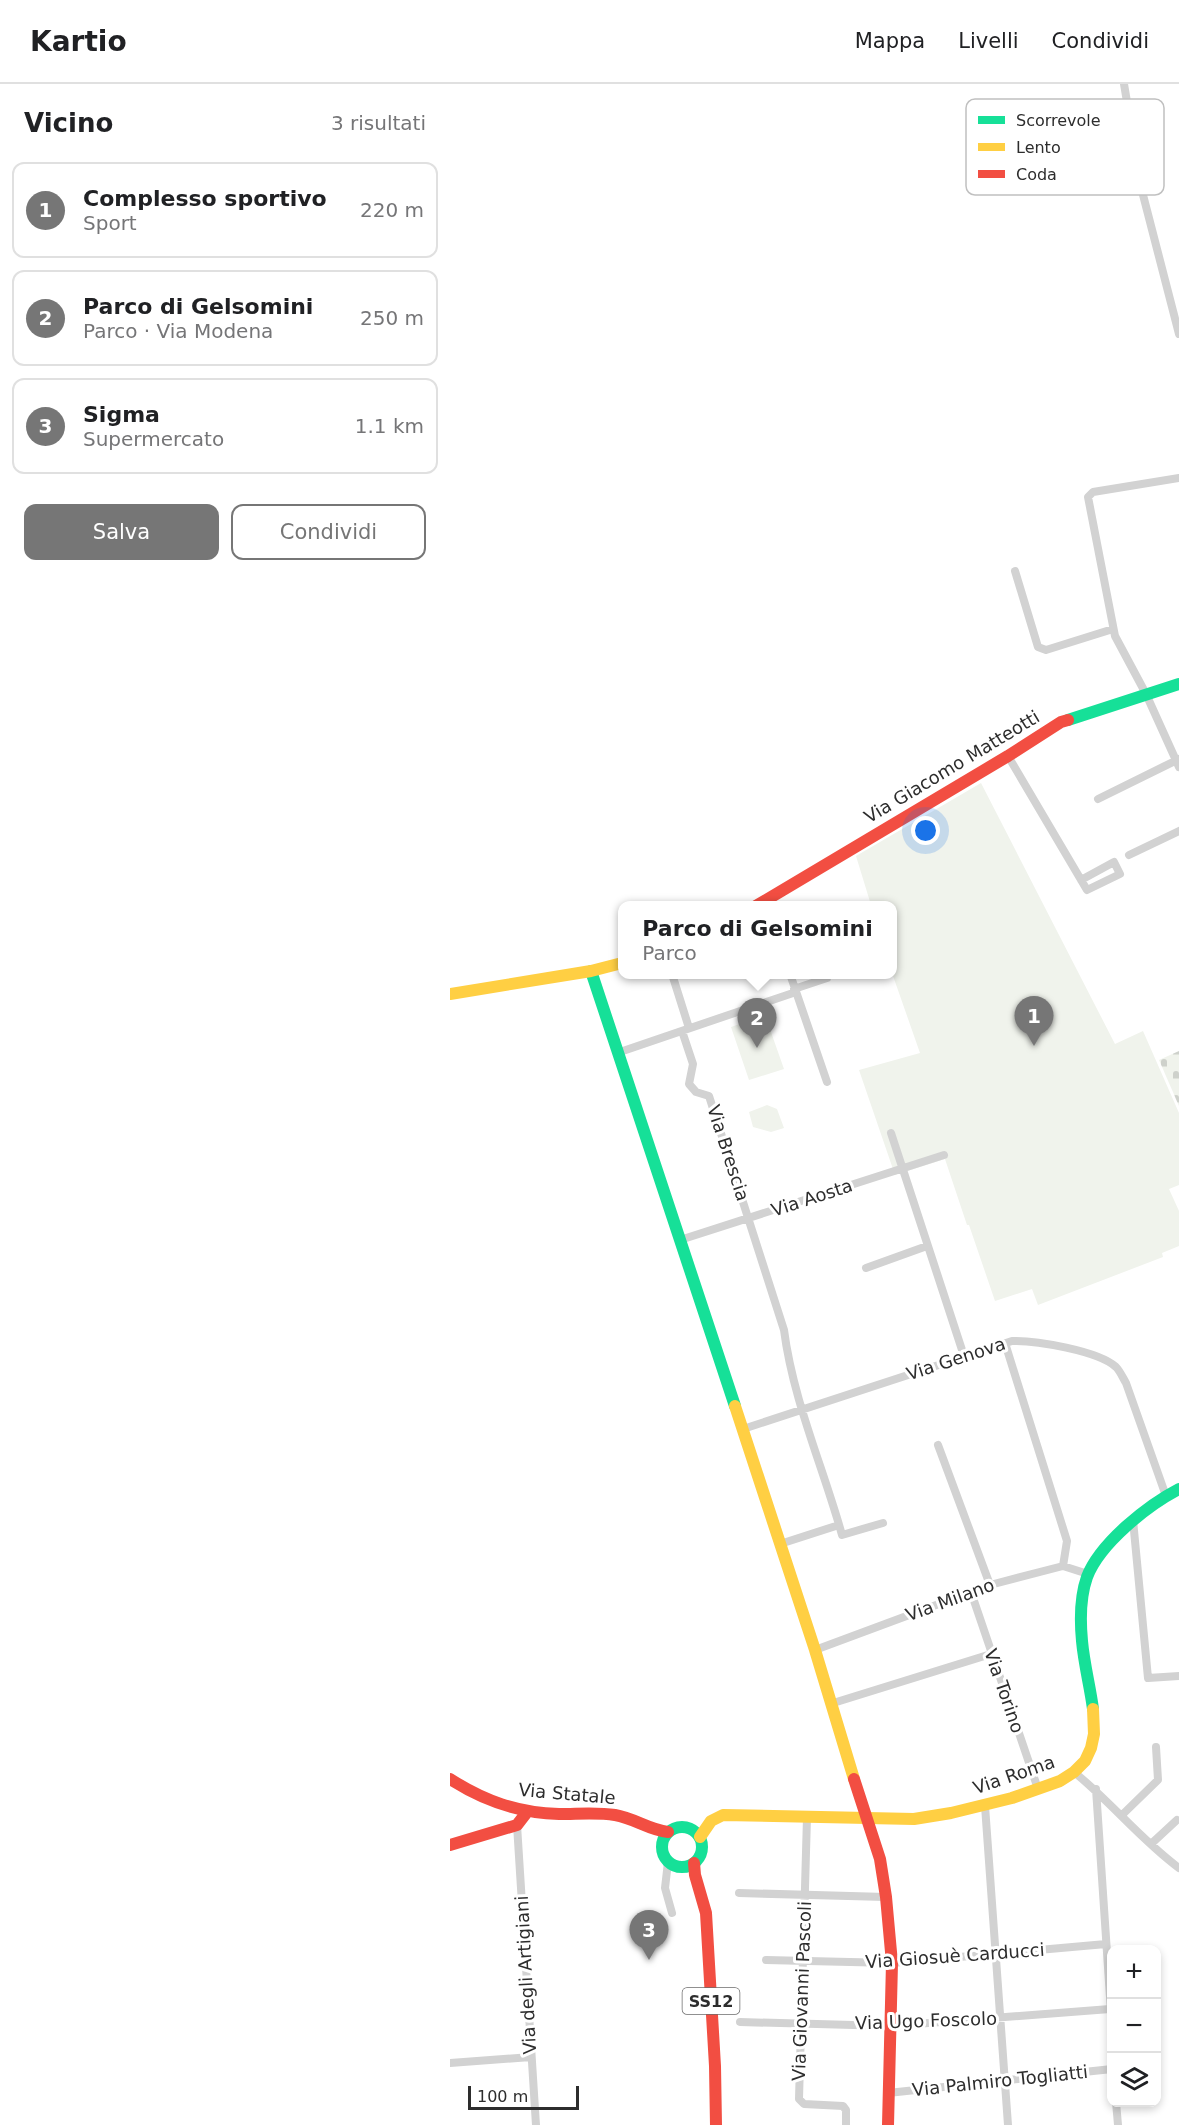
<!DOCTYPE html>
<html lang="it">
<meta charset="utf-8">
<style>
body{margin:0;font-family:"DejaVu Sans",sans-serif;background:#f6f6f6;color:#202124}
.controls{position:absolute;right:18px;bottom:18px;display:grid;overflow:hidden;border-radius:12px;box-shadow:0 3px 9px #0003}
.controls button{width:54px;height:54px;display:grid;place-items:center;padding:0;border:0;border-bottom:2px solid #e0e0e0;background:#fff;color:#202124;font:30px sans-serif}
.scale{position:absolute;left:18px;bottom:15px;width:111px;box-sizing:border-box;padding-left:6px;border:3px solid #2d2d2d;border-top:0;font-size:16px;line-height:21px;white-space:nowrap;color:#2d2d2d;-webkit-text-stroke:4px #fff;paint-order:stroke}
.you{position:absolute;left:476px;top:747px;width:21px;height:21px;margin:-15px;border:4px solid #fff;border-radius:50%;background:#1a73e8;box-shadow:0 0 0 9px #1a73e833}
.badge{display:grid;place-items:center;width:39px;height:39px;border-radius:50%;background:#767676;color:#fff;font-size:20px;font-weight:700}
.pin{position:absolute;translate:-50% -50px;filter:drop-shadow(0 2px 3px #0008)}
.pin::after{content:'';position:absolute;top:32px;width:21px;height:18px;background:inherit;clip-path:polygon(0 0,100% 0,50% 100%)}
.popup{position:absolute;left:168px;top:817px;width:279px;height:78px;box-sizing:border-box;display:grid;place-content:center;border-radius:12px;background:#fff;filter:drop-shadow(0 2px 4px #0005);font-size:20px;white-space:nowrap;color:#757577}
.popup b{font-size:22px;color:#202124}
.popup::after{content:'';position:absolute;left:50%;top:100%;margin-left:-12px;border:12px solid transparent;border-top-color:#fff}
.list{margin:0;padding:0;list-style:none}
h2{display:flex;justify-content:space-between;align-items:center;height:78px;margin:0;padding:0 24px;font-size:26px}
h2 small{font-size:20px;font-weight:400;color:#757577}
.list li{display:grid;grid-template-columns:39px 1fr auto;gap:18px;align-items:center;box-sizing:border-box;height:96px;margin:0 12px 12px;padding:0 12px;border:2px solid #e0e0e0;border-radius:12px}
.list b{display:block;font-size:22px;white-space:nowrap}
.list p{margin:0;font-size:20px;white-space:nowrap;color:#757577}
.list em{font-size:20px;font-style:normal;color:#757577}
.actions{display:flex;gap:12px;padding:18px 24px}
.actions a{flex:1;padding:14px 0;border:2px solid #767676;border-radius:12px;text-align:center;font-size:21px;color:#767676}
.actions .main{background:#767676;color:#fff}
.icon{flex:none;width:33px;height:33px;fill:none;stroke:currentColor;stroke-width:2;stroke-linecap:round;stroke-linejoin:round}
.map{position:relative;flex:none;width:729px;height:2041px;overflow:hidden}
header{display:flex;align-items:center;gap:36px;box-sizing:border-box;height:84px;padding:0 30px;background:#fff;border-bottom:2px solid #e0e0e0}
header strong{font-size:28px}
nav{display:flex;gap:33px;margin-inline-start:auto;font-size:21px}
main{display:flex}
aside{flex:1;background:#fff}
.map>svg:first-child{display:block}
.cemetery{fill:url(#cemetery-stones)}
.green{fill:#f0f3ec}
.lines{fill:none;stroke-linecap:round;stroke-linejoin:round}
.street{stroke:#d2d2d2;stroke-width:8}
.fast{stroke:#16e098;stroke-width:12}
.slow{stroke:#ffcf43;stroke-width:12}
.jam{stroke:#f24e42;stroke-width:12}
.labels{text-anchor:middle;stroke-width:6;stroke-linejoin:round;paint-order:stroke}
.shield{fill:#fff;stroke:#6c6c6c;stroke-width:1.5}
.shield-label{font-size:16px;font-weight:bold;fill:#2d2d2d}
.street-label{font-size:18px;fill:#2d2d2d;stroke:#fff}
.key{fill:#fff;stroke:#c0c0c0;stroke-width:1.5}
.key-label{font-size:16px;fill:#2d2d2d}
</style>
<header>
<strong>Kartio</strong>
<nav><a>Mappa</a><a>Livelli</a><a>Condividi</a></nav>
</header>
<main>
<aside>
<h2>Vicino<small>3 risultati</small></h2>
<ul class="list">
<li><span class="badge">1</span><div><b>Complesso sportivo</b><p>Sport</p></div><em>220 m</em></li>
<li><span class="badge">2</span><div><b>Parco di Gelsomini</b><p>Parco · Via Modena</p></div><em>250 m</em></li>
<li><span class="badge">3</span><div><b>Sigma</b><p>Supermercato</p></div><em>1.1 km</em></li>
</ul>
<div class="actions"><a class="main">Salva</a><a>Condividi</a></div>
</aside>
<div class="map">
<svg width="729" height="2041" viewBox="0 0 729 2041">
<defs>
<pattern id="cemetery-stones" width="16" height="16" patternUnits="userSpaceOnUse" patternTransform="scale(1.5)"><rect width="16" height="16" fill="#f0f3ec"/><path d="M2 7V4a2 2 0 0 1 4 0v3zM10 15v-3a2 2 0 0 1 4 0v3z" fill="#ced1cb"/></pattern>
</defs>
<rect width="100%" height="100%" fill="#fff"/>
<path class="cemetery" d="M729,967V1022L709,976Z"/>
<path class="green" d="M531,699L665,960L693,947L729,1029V1101L719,1105L729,1127V1162L712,1169L713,1173L588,1221L582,1205L545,1217L519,1141H517L495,1075L445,1091L409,986L470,969L442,889V822L421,821L406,772Z
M315,931L334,985L299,996L281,943Z
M317,1021L327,1025L334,1044L321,1048L303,1043L299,1028Z"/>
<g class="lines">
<path class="street" d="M674,0L692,107L729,250
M729,394L643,408L638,413L665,552L696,610L729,683
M565,487L588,563L596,566L663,545
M558,672L637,806L670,790L664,778L631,796
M648,715L729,675
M679,771L729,747
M222,890L239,944
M340,890L377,998
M344,905L377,894
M232,947L243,980L239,1000L246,1008L259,1012L334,1246C343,1316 373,1383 392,1451L433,1439
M167,969L346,908
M441,1049L514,1272
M230,1156L494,1071
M416,1184L477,1162
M555,1259L617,1457L613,1482
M293,1345L562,1257C585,1256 649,1267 666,1283C670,1287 673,1294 676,1299L716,1412
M488,1361L540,1501
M683,1436L698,1594L729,1592
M330,1460L389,1441
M521,1508L588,1705
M365,1566L540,1501L613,1482L638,1490
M380,1620L541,1570
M624,1688C661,1718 691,1756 729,1784
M646,1705L662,1943
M535,1722L558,2041
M672,1731L708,1696L706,1663
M357,1733L349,2015L354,2020L393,2022L396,2026V2041
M67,1741L86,2041
M701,1760L727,1736
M218,1778L215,1804L222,1829
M289,1809L436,1813
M316,1876L442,1879L656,1860
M290,1938L440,1942L660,1925
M0,1979L81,1973
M438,2009L662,1985
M666,2018L668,2041"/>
<path class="fast" d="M618,636L729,600
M141,887L285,1322
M643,1625C640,1602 634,1580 632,1557C630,1536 630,1513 637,1493C650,1459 698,1421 729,1405
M212 1763a20 20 0 1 1 40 0a20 20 0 1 1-40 0Z"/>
<path class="slow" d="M0,910L141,887L172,879
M285,1322L365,1566L404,1695
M250,1753L261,1737L273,1731L464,1735L501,1729L562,1714L610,1697L624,1688L635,1677L641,1664L644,1650L643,1625"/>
<path class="jam" d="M306,822L558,672L611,638L618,636
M0,1695C34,1717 68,1729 109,1730C128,1730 147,1728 165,1731C184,1734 199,1746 218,1748
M404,1695L430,1775L436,1813L442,1879L438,2041
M0,1761L67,1741L77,1728
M244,1779L245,1791L256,1829L265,1982L266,2041"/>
</g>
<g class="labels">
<rect class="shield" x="232.5" y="1904" width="57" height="26" rx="4.5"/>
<g class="shield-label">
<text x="261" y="1923">SS12</text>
</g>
<g class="street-label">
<text transform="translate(502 683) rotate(-31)" y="6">Via Giacomo Matteotti</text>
<text transform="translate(278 1069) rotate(72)" y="6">Via Brescia</text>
<text transform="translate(362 1114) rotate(-18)" y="6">Via Aosta</text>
<text transform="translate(506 1275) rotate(-18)" y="6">Via Genova</text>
<text transform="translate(500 1516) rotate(-20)" y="6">Via Milano</text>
<text transform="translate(554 1607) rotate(71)" y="6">Via Torino</text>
<text transform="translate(564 1691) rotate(-19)" y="6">Via Roma</text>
<text transform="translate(117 1710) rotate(5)" y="6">Via Statale</text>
<text transform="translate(505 1872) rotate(-4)" y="6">Via Giosuè Carducci</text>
<text transform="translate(76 1891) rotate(-93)" y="6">Via degli Artigiani</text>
<text transform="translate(352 1907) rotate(-88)" y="6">Via Giovanni Pascoli</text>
<text transform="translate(476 1937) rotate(-2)" y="6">Via Ugo Foscolo</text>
<text transform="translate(550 1997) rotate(-6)" y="6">Via Palmiro Togliatti</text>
</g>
</g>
<rect x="516" y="15" width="198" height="96" rx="9" class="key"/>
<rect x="528" y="32" width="27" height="8" fill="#16e098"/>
<rect x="528" y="59" width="27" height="8" fill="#ffcf43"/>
<rect x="528" y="86" width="27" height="8" fill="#f24e42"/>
<g class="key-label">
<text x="566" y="42">Scorrevole</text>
<text x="566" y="69">Lento</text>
<text x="566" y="96">Coda</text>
</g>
</svg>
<div class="controls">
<button>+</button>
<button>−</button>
<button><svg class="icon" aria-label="layers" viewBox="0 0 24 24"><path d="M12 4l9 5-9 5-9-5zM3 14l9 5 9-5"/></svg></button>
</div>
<div class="scale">100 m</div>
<div class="you"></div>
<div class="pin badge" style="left:584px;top:962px">1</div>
<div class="pin badge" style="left:307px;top:964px">2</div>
<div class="popup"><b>Parco di Gelsomini</b>Parco</div>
<div class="pin badge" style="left:199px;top:1876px">3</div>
</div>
</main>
